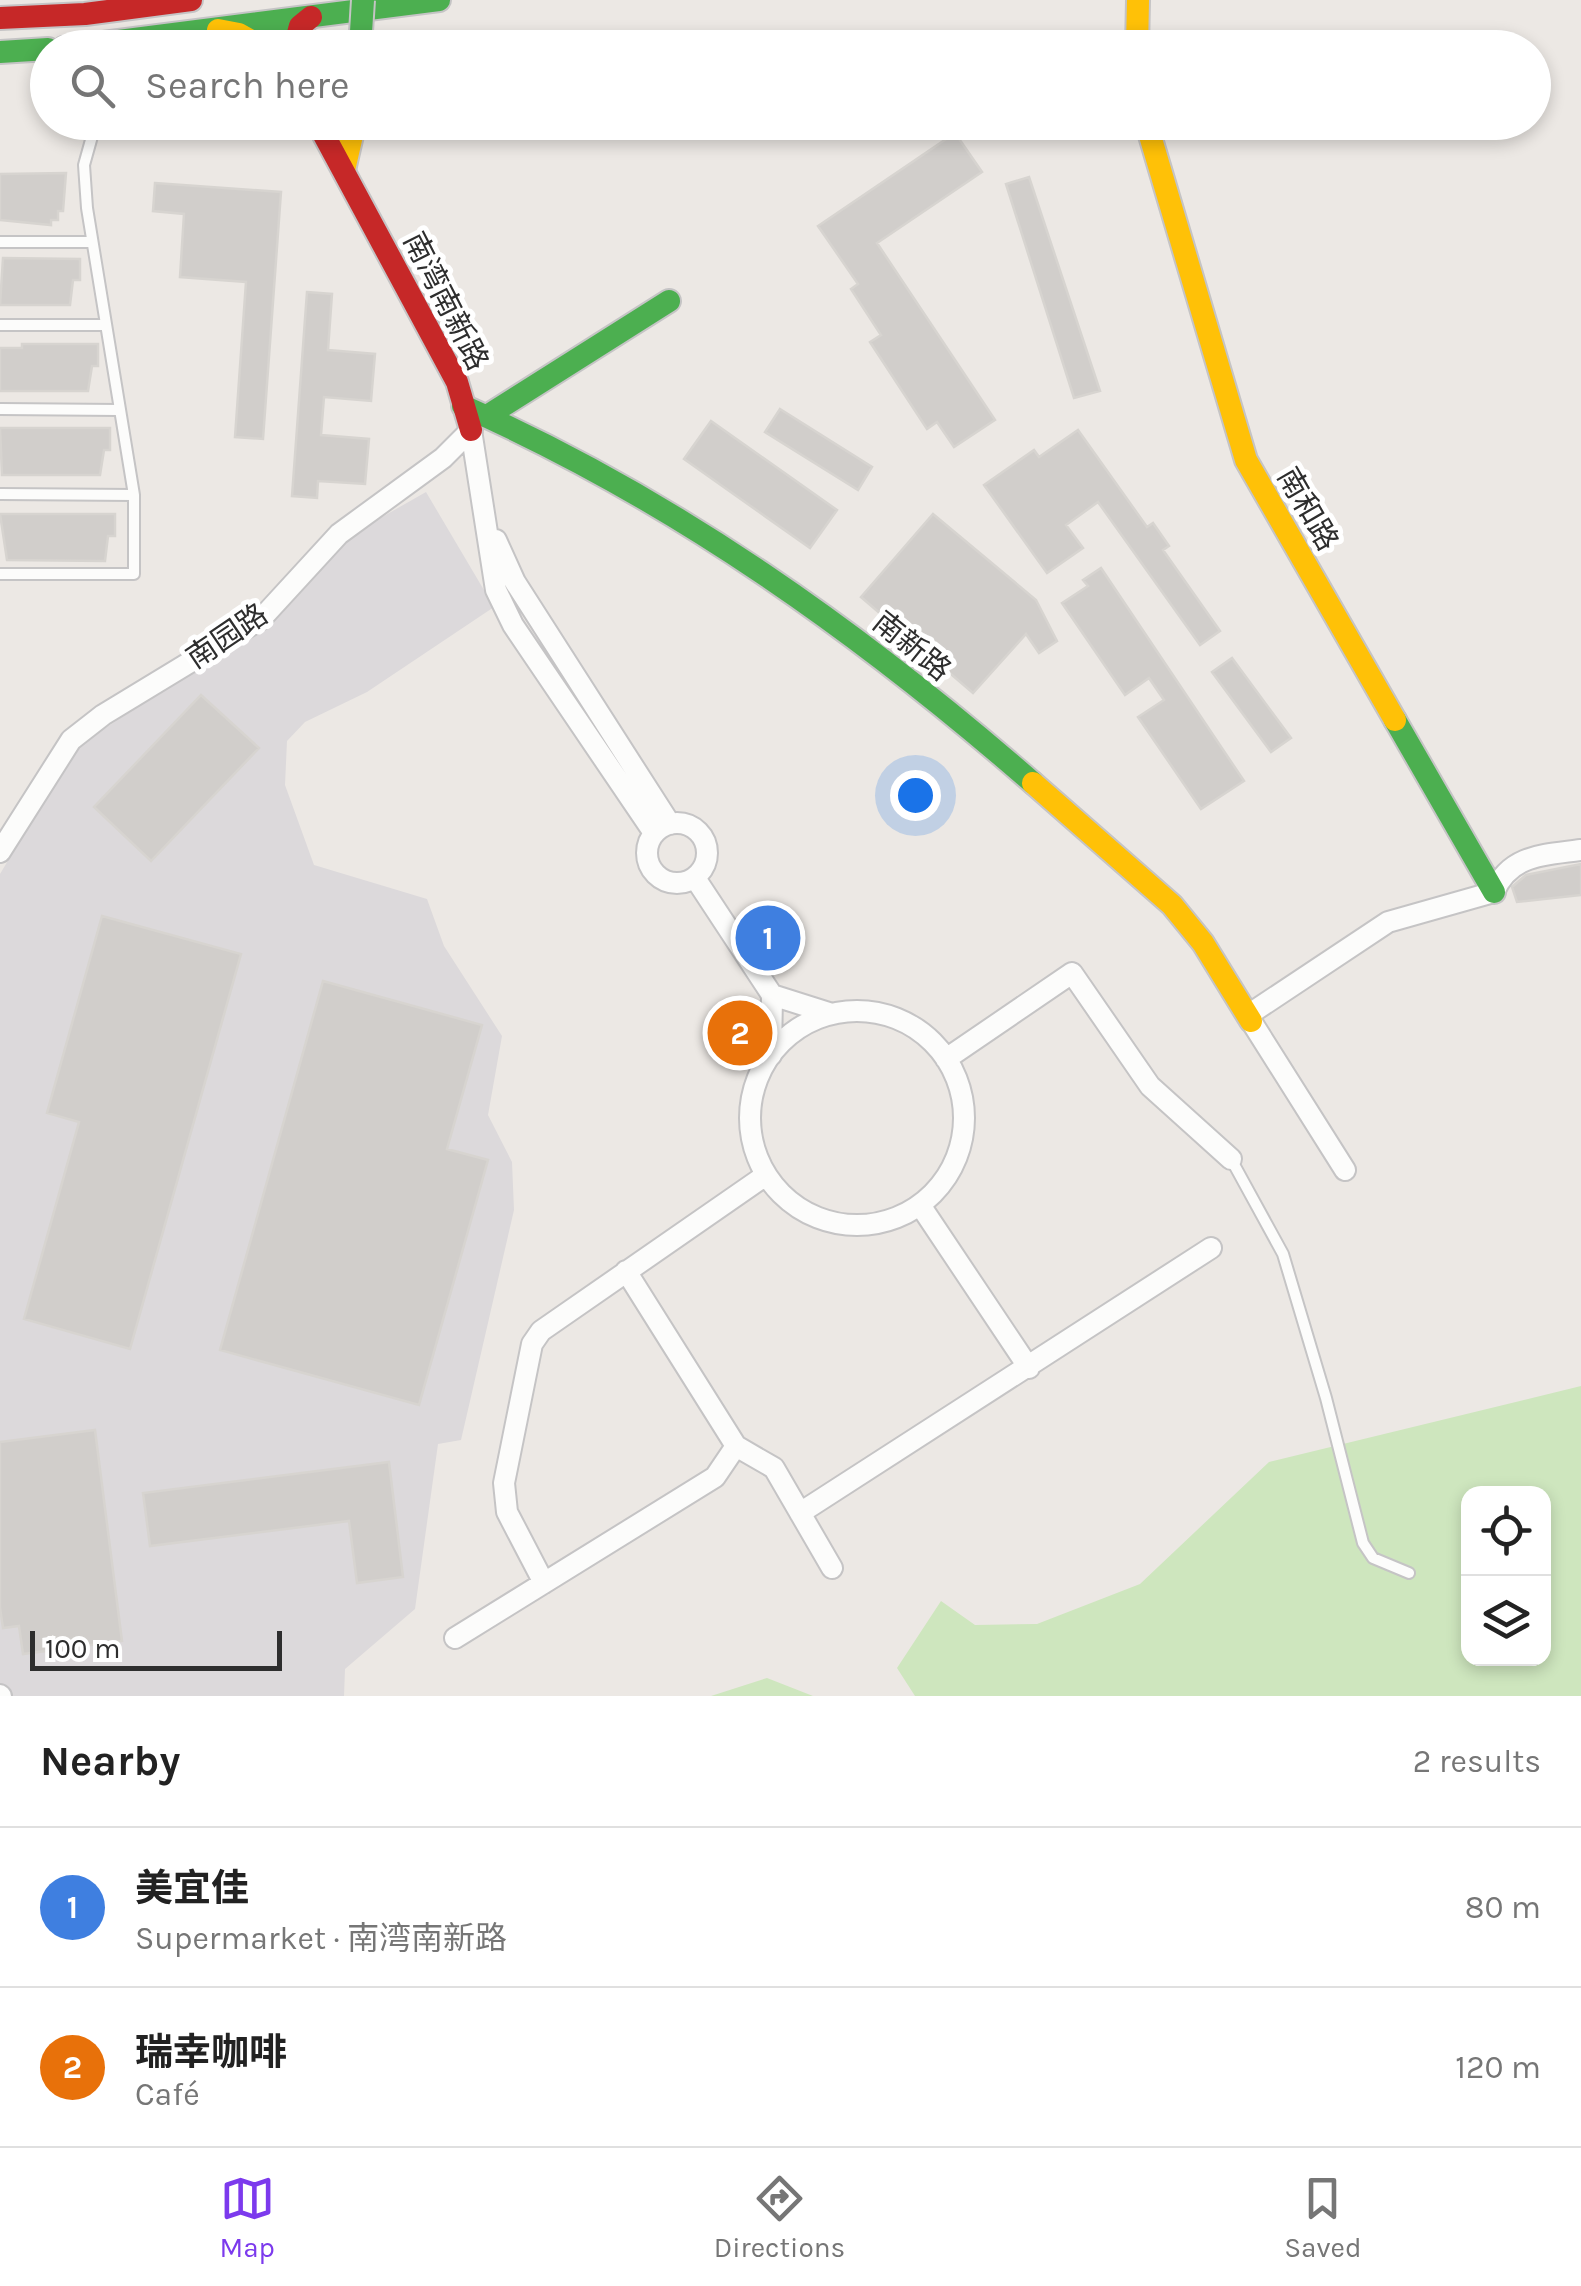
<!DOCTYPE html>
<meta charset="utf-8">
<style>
body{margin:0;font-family:Karla,"Noto Sans SC",sans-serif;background:#f2f2f2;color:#222}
.controls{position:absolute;right:30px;bottom:30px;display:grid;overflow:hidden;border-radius:20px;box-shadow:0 5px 15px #0003}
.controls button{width:90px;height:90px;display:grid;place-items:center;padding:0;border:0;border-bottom:2px solid #e0e0e0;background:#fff;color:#222;font:50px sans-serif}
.scale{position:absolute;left:30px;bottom:25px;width:252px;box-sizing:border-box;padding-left:10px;border:5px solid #2e2e2e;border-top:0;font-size:28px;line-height:35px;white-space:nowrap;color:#2e2e2e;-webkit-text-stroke:8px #fff;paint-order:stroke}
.you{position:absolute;left:915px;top:795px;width:35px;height:35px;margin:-25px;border:8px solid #fff;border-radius:50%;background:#1a73e8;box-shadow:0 0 0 15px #1a73e833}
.badge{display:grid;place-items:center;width:65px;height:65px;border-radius:50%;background:#7c3aed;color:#fff;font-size:32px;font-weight:700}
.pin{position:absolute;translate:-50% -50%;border:5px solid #fff;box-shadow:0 2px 10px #0006}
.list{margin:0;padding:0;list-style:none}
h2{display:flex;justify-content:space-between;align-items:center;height:130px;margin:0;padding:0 40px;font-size:42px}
h2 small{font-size:32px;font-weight:400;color:#767676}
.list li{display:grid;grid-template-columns:65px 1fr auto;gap:30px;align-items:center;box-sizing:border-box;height:160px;padding:0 40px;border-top:2px solid #e0e0e0}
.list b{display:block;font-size:38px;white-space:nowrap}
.list p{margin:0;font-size:32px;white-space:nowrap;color:#767676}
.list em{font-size:32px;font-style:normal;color:#767676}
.icon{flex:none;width:55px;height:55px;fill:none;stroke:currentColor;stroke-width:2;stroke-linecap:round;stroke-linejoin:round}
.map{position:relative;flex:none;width:1581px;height:1696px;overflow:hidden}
.search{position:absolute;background:#fff;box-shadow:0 5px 15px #0003;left:30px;right:30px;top:30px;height:110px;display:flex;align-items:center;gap:25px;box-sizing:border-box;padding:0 35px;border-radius:55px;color:#767676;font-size:38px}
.sheet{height:450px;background:#fff}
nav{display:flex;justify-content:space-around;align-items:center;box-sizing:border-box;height:140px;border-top:2px solid #e0e0e0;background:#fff;font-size:28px;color:#767676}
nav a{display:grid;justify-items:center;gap:5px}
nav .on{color:#7c3aed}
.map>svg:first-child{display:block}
.industrial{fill:#dcd9db}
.green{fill:#cee6be;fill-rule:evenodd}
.building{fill:#d1cecb;stroke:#d7d4d0;stroke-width:2.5}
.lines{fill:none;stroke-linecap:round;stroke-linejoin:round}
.lane-casing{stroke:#c5c4c5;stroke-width:14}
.street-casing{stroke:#c5c4c5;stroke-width:24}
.fast-casing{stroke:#c5c4c5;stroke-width:26}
.slow-casing{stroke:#c5c4c5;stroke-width:26}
.jam-casing{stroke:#c5c4c5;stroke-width:26}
.lane{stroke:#fcfcfb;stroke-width:10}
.street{stroke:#fcfcfb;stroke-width:20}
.fast{stroke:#4caf50;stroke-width:22}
.slow{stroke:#ffc107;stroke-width:22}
.jam{stroke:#c62828;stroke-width:22}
.fast-bridge-casing{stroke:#c5c4c5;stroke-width:26;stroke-linecap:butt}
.fast-bridge{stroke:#4caf50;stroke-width:22}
.labels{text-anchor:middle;stroke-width:10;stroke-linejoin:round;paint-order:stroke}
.street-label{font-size:30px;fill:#2e2e2e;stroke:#fff}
</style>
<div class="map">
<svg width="1581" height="1696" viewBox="0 0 1581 1696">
<rect width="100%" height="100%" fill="#ece8e4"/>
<path class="industrial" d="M426,492L494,607L367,692L305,722L287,741L285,785L314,865L427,899L444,946L502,1036L488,1115L512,1162L514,1210L461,1440L438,1444L415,1609L345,1669L344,1696H10L0,1683V874L76,747L267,623L347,537Z"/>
<path class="green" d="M1581,1386V1696H915L897,1668L941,1601L975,1625L1037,1624L1140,1584L1269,1462ZM1468,1494H1544V1658H1468Z
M767,1678L813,1696H711Z"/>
<path class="building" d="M955,133L982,172L877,243L995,420L954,447L937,422L927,429L870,342L881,335L851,289L858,284L818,226Z
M66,173L63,211H58V220H51V225L0,220V174Z
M1029,177L1100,391L1074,398L1006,184Z
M155,183L281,192L263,439L235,437L246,282L180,277L184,214L153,211Z
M3,258L80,259V280H73L70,305H0Z
M307,292L332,294L328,350L375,354L371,401L324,397L321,435L369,439L365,484L318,481L317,498L292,496Z
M22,344H98V366H92L88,391H0V348H22Z
M780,409L872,467L858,490L765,432Z
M711,421L837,510L810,548L684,459Z
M0,428H110V450H104L100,475H2Z
M1078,430L1147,527L1153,523L1169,546L1163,550L1220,631L1200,645L1098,502L1066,525L1083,548L1047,573L984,485L1034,450L1039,457Z
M0,514H115V536H108L105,561L7,560Z
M933,514L1036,600L1057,641L1039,653L1026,634L973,693L861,597Z
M1101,568L1244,781L1201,809L1138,717L1164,700L1149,678L1125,695L1062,603L1088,586L1083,580Z
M1232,658L1291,738L1271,752L1212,672Z
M201,695L259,748L151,861L94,807Z
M1581,864V895L1517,902L1512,887L1526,875Z
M102,916L241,954L130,1349L24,1319L79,1122L47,1113Z
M323,981L482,1025L447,1149L488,1160L419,1405L220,1350Z
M95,1430L122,1641L23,1654L19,1626L3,1628L0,1608V1442Z
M389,1462L403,1577L357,1583L349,1521L150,1546L143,1493Z"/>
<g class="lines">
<g class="lane-casing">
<path id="lane" d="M0,242H90
M0,325H105
M0,409L119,410
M0,494L134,495
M0,574H134V495L87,208L84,165L96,122
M1231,1159L1283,1254L1326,1398L1363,1543L1373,1558L1409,1573"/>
</g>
<g class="street-casing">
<path id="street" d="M471,430L496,590L513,625L654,833
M496,540L515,582L670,824
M647 853a30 30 0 1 1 60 0a30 30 0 1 1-60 0Z
M0,852L71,740L103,715L261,619L339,534L443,458L471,430
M695,878L772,995L771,1055
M772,995L832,1014
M750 1118a107 107 0 1 1 214 0a107 107 0 1 1-214 0Z
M1248,1015L1388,922L1494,892C1510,854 1545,855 1581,850
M1251,1021L1345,1170
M946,1059L1072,973L1150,1086L1231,1159
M920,1205L1029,1368
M626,1271L736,1446L774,1468L832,1568
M800,1513L1211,1248
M544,1583L507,1512L504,1483L532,1344L541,1331L766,1175
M455,1638L715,1477L736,1446
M0,1695L1,1696"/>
</g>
<g class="fast-casing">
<path id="fast" d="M64,48L439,0
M0,52L48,49
M463,406C673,499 861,633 1033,783
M487,416L669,301
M1395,720L1494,892"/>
</g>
<g class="slow-casing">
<path id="slow" d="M218,30L239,34L264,48
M1137,48L1138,0
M1146,122L1246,460L1395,720
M344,170L355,122
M1033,783L1172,905L1203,943L1251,1021"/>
</g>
<g class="jam-casing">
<path id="jam" d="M0,18L85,14L191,0
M294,48L300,26L311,17
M317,122L457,382L471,430"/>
</g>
<use href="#lane" class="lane"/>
<use href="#street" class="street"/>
<use href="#fast" class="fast"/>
<use href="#slow" class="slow"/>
<use href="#jam" class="jam"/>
<g class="fast-bridge-casing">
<path id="fast-bridge" d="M360,48L363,0"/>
</g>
<use href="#fast-bridge" class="fast-bridge"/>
</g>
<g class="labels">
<g class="street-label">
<text transform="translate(446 301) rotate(63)" y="10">南湾南新路</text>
<text transform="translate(1308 509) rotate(60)" y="10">南和路</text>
<text transform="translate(227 636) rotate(-34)" y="10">南园路</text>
<text transform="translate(912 646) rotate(39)" y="10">南新路</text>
</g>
</g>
</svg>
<div class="controls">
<button><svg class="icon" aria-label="locate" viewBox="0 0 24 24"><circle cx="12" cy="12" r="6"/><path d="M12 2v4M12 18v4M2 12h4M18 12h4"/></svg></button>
<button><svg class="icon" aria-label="layers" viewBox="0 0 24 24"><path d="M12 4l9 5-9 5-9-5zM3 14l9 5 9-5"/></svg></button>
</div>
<div class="scale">100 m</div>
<div class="you"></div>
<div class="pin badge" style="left:768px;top:938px;background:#3f7fe0">1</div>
<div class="pin badge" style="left:740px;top:1033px;background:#e8710a">2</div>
<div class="search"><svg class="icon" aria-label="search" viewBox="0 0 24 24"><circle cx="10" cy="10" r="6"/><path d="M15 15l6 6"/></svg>Search here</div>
</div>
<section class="sheet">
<h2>Nearby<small>2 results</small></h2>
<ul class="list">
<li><span class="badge" style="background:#3f7fe0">1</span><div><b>美宜佳</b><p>Supermarket · 南湾南新路</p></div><em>80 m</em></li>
<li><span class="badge" style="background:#e8710a">2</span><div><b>瑞幸咖啡</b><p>Café</p></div><em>120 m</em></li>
</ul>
</section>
<nav>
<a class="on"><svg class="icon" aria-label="map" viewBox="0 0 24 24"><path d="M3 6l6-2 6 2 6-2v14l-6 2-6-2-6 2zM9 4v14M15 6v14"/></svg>Map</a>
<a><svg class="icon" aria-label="directions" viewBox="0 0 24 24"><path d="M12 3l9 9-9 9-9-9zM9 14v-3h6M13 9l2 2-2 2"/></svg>Directions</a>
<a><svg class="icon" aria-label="saved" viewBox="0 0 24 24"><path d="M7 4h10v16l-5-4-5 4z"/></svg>Saved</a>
</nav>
